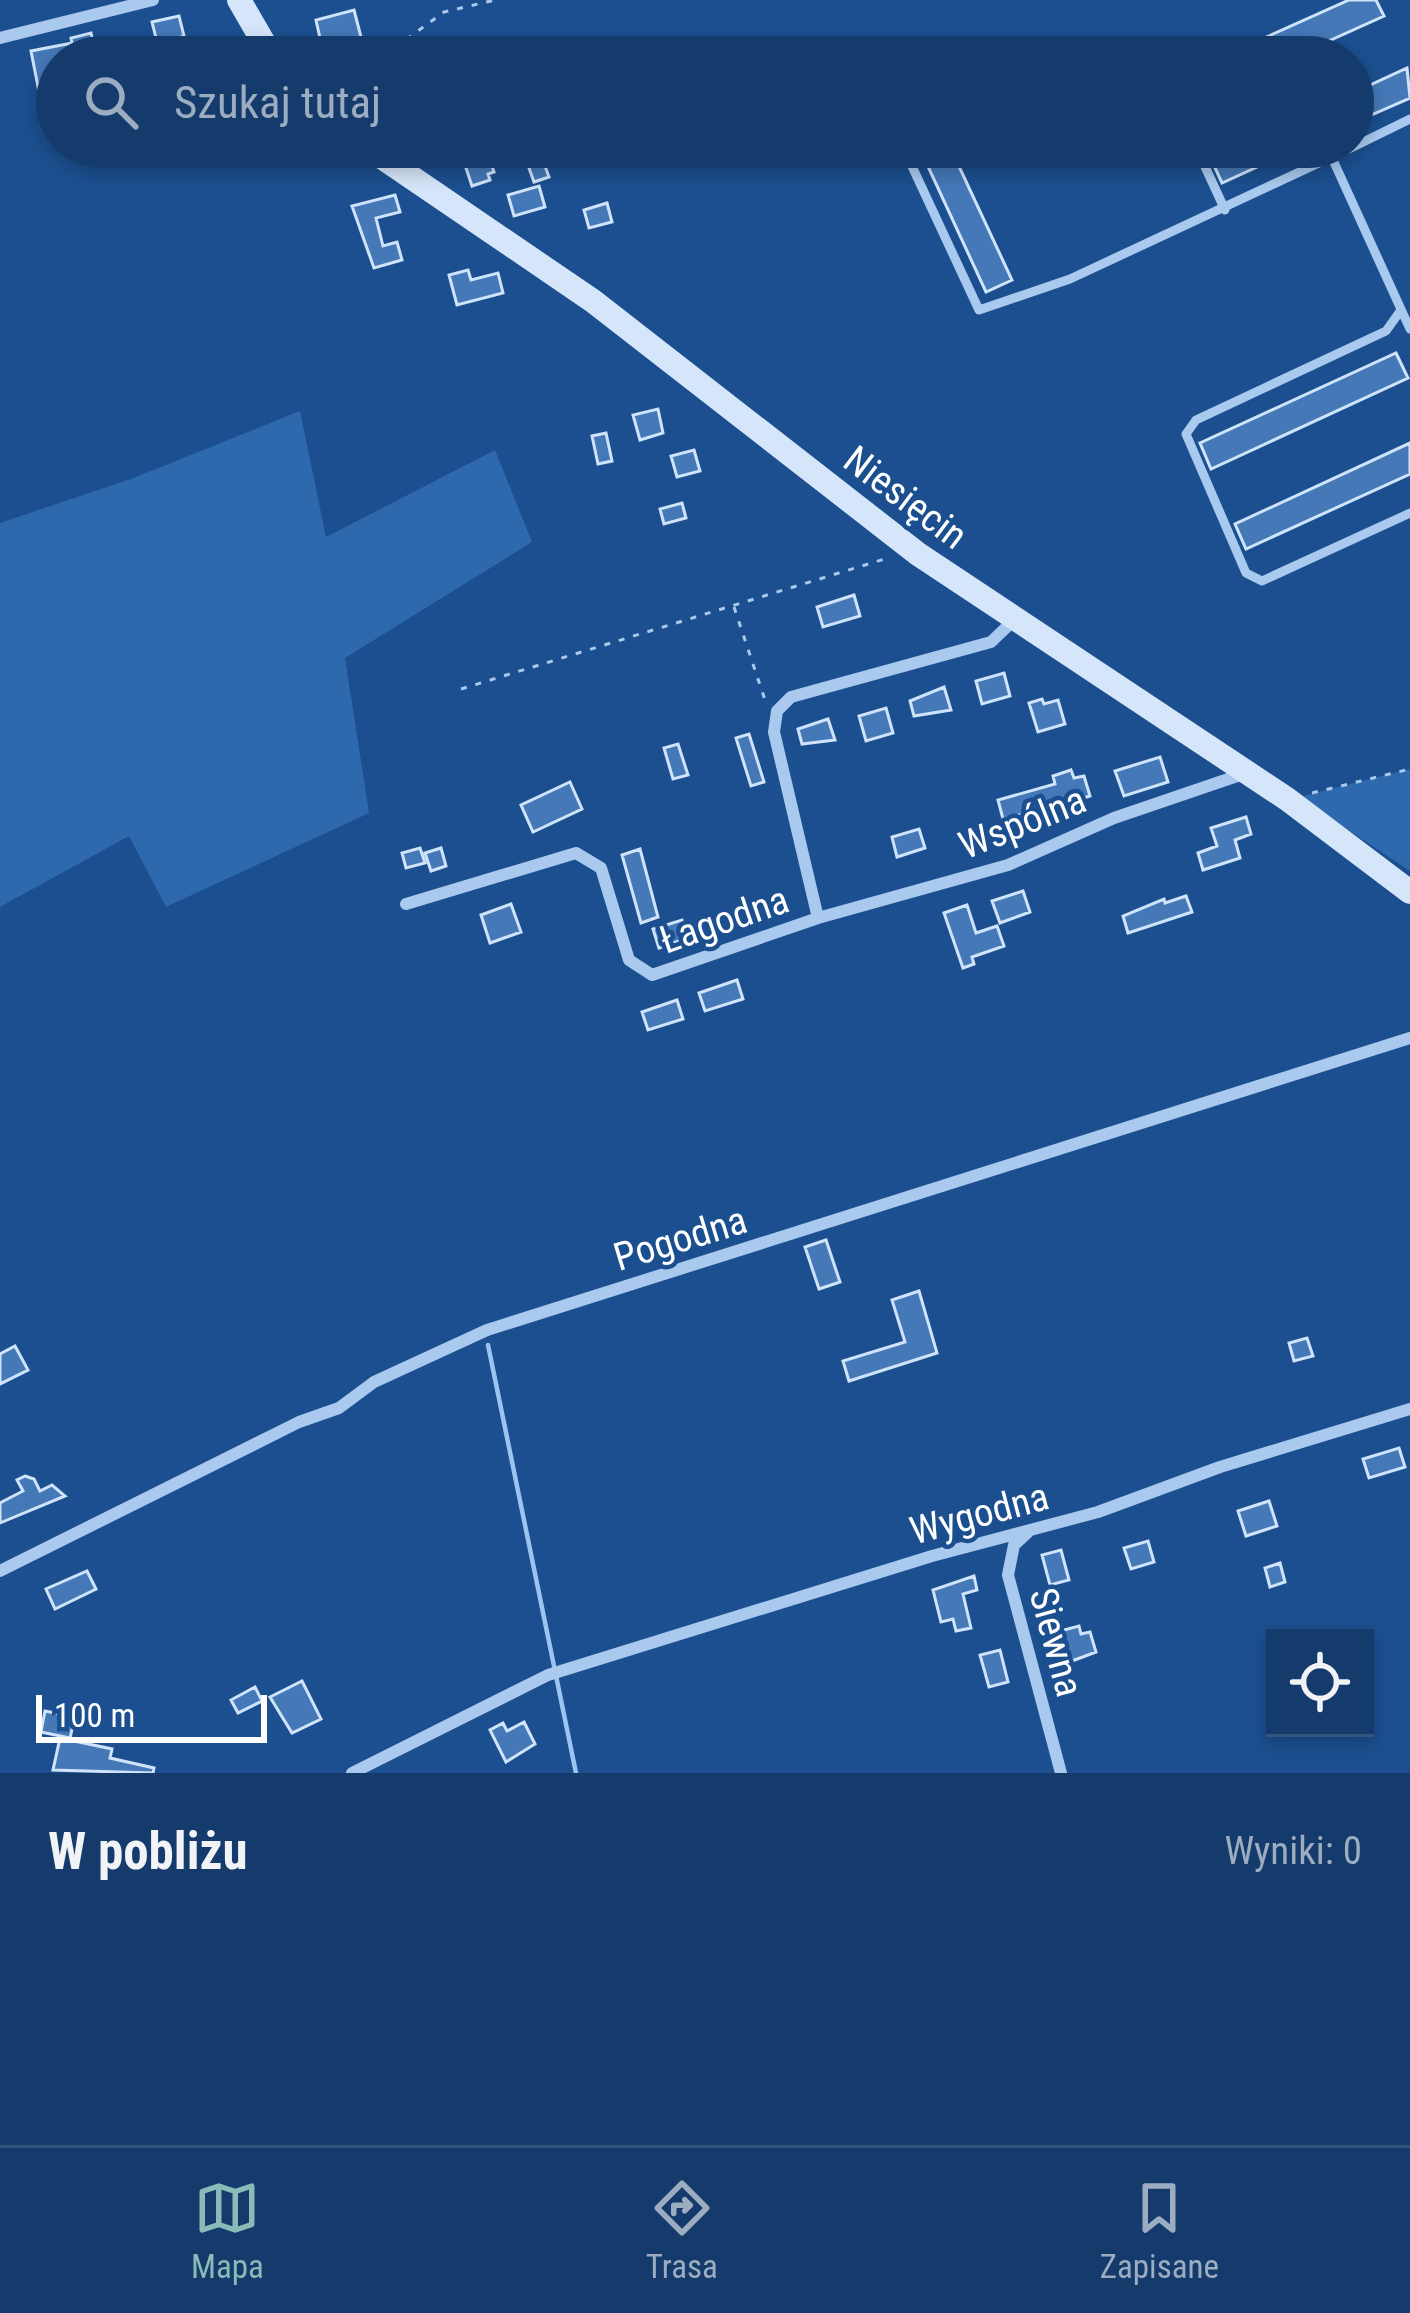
<!DOCTYPE html>
<html lang="pl">
<meta charset="utf-8">
<style>
body{margin:0;font-family:"Roboto Condensed",sans-serif;background:#214673;color:#f1f3f6}
.controls{position:absolute;right:36px;bottom:36px;display:grid;overflow:hidden;border-radius:0px;box-shadow:0 6px 18px #0003}
.controls button{width:108px;height:108px;display:grid;place-items:center;padding:0;border:0;border-bottom:3px solid #33557e;background:#143b6b;color:#f1f3f6;font:60px sans-serif}
.scale{position:absolute;left:36px;bottom:30px;width:231px;box-sizing:border-box;padding-left:12px;border:6px solid #fff;border-top:0;font-size:33px;line-height:42px;white-space:nowrap;color:#fff;-webkit-text-stroke:9px #1b4f8f;paint-order:stroke}
.list{margin:0;padding:0;list-style:none}
h2{display:flex;justify-content:space-between;align-items:center;height:156px;margin:0;padding:0 48px;font-size:51px}
h2 small{font-size:39px;font-weight:400;color:#9dadc1}
.icon{flex:none;width:66px;height:66px;fill:none;stroke:currentColor;stroke-width:2;stroke-linecap:round;stroke-linejoin:round}
.map{position:relative;flex:none;width:1410px;height:1773px;overflow:hidden}
.search{position:absolute;background:#143b6b;box-shadow:0 6px 18px #0003;left:36px;right:36px;top:36px;height:132px;display:flex;align-items:center;gap:30px;box-sizing:border-box;padding:0 42px;border-radius:66px;color:#9dadc1;font-size:45px}
.sheet{height:372px;background:#143b6b}
nav{display:flex;justify-content:space-around;align-items:center;box-sizing:border-box;height:168px;border-top:3px solid #33557e;background:#143b6b;font-size:33px;color:#9dadc1}
nav a{display:grid;justify-items:center;gap:6px}
nav .on{color:#8bbbb9}
.map>svg:first-child{display:block}
.green{fill:#2e69ad}
.lines{fill:none;stroke-linecap:round;stroke-linejoin:round}
.stream{stroke:#9cc4f0;stroke-width:4.5}
.building{fill:#4478b7;stroke:#cfe3fa;stroke-width:3}
.path{stroke:#a9c9ee;stroke-width:3;stroke-dasharray:6 9;stroke-linecap:butt}
.lane{stroke:#a9c9ee;stroke-width:9}
.street{stroke:#a9c9ee;stroke-width:12}
.secondary{stroke:#d6e6fa;stroke-width:24}
.labels{text-anchor:middle;stroke-width:9;stroke-linejoin:round;paint-order:stroke}
.street-label{font-size:39px;fill:#fff;stroke:#1b4f8f}
</style>
<div class="map">
<svg width="1410" height="1773" viewBox="0 0 1410 1773">
<rect width="100%" height="100%" fill="#1b4f8f"/>
<path class="green" d="M300,411L326,537L495,450L532,542L345,658L369,813L166,907L129,836L0,907V523L131,479Z
M1410,769V871L1299,797Z"/>
<g class="lines">
<path class="stream" d="M488,1345L576,1773"/>
</g>
<path class="building" d="M1349,0H1376L1384,16L1293,57H1222Z
M354,10L361,37L322,47L316,20Z
M179,16L184,36L178,38L179,45L159,50L152,22Z
M91,33L95,49L118,44L122,57H57V93L40,97L31,51L72,43L71,38Z
M1407,68L1410,98L1353,123V93Z
M538,147L549,177L534,182L523,151Z
M919,147H950L1012,280L986,292Z
M1232,147H1301L1222,183L1210,157Z
M489,157L494,172L488,174L490,180L472,186L465,165Z
M539,186L545,207L514,216L508,195Z
M395,195L400,212L376,218L383,246L397,242L402,260L374,268L352,206Z
M607,203L612,222L589,228L584,210Z
M468,270L471,280L498,273L503,293L457,305L449,275Z
M1396,353L1408,378L1211,469L1200,443Z
M658,409L663,433L640,440L633,415Z
M606,433L612,461L598,464L592,436Z
M1410,443V474L1246,549L1235,524Z
M694,450L700,471L677,477L671,456Z
M682,503L686,518L664,524L660,509Z
M854,595L860,616L823,627L817,607Z
M1004,673L1010,696L982,704L976,681Z
M944,687L951,710L914,716L910,701Z
M1042,699L1044,704L1058,700L1065,724L1038,732L1029,703Z
M886,708L893,733L866,741L859,716Z
M828,719L835,740L802,744L798,729Z
M749,734L764,782L751,786L736,738Z
M678,744L688,775L673,779L664,748Z
M1160,757L1168,782L1124,796L1115,771Z
M1071,770L1074,778L1084,776L1090,796L1074,801L1077,809L1062,814L1060,805L1003,819L998,800L1055,784L1053,776Z
M570,782L582,809L533,832L521,805Z
M1246,817L1251,834L1235,840L1240,858L1203,870L1198,853L1217,846L1211,828Z
M919,829L925,848L897,857L892,837Z
M420,848L425,863L406,868L402,853Z
M441,848L446,866L431,871L425,853Z
M640,849L658,917L641,923L622,855Z
M1023,891L1030,912L1000,923L992,901Z
M1186,896L1192,912L1128,933L1123,916L1164,899L1165,903Z
M511,904L521,932L490,943L481,915Z
M967,905L976,933L997,926L1004,946L972,957L974,964L963,968L944,913Z
M682,920L688,938L659,948L653,929Z
M737,980L743,999L705,1011L699,993Z
M677,1000L683,1019L648,1030L642,1012Z
M826,1240L840,1282L819,1289L805,1247Z
M919,1291L937,1353L849,1381L843,1361L905,1342L892,1300Z
M1307,1338L1313,1356L1294,1361L1289,1343Z
M15,1346L28,1370L0,1384V1354Z
M1399,1448L1405,1467L1369,1478L1363,1459Z
M25,1476L34,1479L40,1491L52,1485L65,1496L0,1523V1503L23,1491L17,1480Z
M1269,1501L1277,1526L1246,1536L1238,1511Z
M1148,1541L1154,1562L1131,1569L1124,1548Z
M1061,1550L1069,1580L1050,1585L1042,1555Z
M1280,1563L1285,1582L1270,1587L1265,1568Z
M87,1571L96,1589L55,1609L46,1589Z
M974,1576L977,1590L963,1594L971,1628L956,1631L953,1619L941,1622L933,1590Z
M1079,1626L1081,1634L1090,1632L1096,1652L1072,1661L1060,1631Z
M1000,1650L1008,1682L989,1687L980,1655Z
M302,1681L321,1719L292,1733L270,1697Z
M255,1687L262,1701L238,1713L231,1700Z
M45,1711L75,1717L70,1738L41,1732Z
M524,1722L535,1744L506,1762L490,1730L503,1723L507,1731Z
M60,1738L112,1749L110,1758L154,1768L153,1773L53,1770Z"/>
<g class="lines">
<path class="path" d="M382,57L444,12L495,0
M75,161L112,147
M734,607L765,700
M461,689L891,557
M1312,793L1410,769"/>
<path class="lane" d="M903,147L979,310L1070,279L1353,147
M1196,147L1225,210
M1353,147L1410,119
M1333,160L1410,329
M1401,310L1386,331L1196,420L1186,434L1246,573L1262,581L1410,513"/>
<path class="street" d="M0,38L153,0
M406,904L576,853L601,868L629,960L652,975L818,918L1008,865L1114,818L1246,773
M818,918L774,732L777,711L791,697L991,642L1013,621
M1028,1532L1014,1545L1008,1575L1061,1773
M0,1571L299,1422L339,1408L374,1382L487,1330L1410,1038
M352,1773L548,1675L932,1556L1098,1512L1220,1467L1410,1409"/>
<path class="secondary" d="M239,0L272,57
M367,147L593,301L918,554L1287,799L1410,892"/>
</g>
<g class="labels">
<g class="street-label">
<text transform="translate(906 497) rotate(37)" y="14">Niesięcin</text>
<text transform="translate(1022 822) rotate(-22)" y="14">Wspólna</text>
<text transform="translate(724 919) rotate(-19)" y="14">Łagodna</text>
<text transform="translate(680 1238) rotate(-17)" y="14">Pogodna</text>
<text transform="translate(979 1513) rotate(-15)" y="14">Wygodna</text>
<text transform="translate(1057 1642) rotate(75)" y="14">Siewna</text>
</g>
</g>
</svg>
<div class="controls">
<button><svg class="icon" aria-label="locate" viewBox="0 0 24 24"><circle cx="12" cy="12" r="6"/><path d="M12 2v4M12 18v4M2 12h4M18 12h4"/></svg></button>
</div>
<div class="scale">100 m</div>
<div class="search"><svg class="icon" aria-label="search" viewBox="0 0 24 24"><circle cx="10" cy="10" r="6"/><path d="M15 15l6 6"/></svg>Szukaj tutaj</div>
</div>
<section class="sheet">
<h2>W pobliżu<small>Wyniki: 0</small></h2>
<ul class="list">
</ul>
</section>
<nav>
<a class="on"><svg class="icon" aria-label="map" viewBox="0 0 24 24"><path d="M3 6l6-2 6 2 6-2v14l-6 2-6-2-6 2zM9 4v14M15 6v14"/></svg>Mapa</a>
<a><svg class="icon" aria-label="directions" viewBox="0 0 24 24"><path d="M12 3l9 9-9 9-9-9zM9 14v-3h6M13 9l2 2-2 2"/></svg>Trasa</a>
<a><svg class="icon" aria-label="saved" viewBox="0 0 24 24"><path d="M7 4h10v16l-5-4-5 4z"/></svg>Zapisane</a>
</nav>
